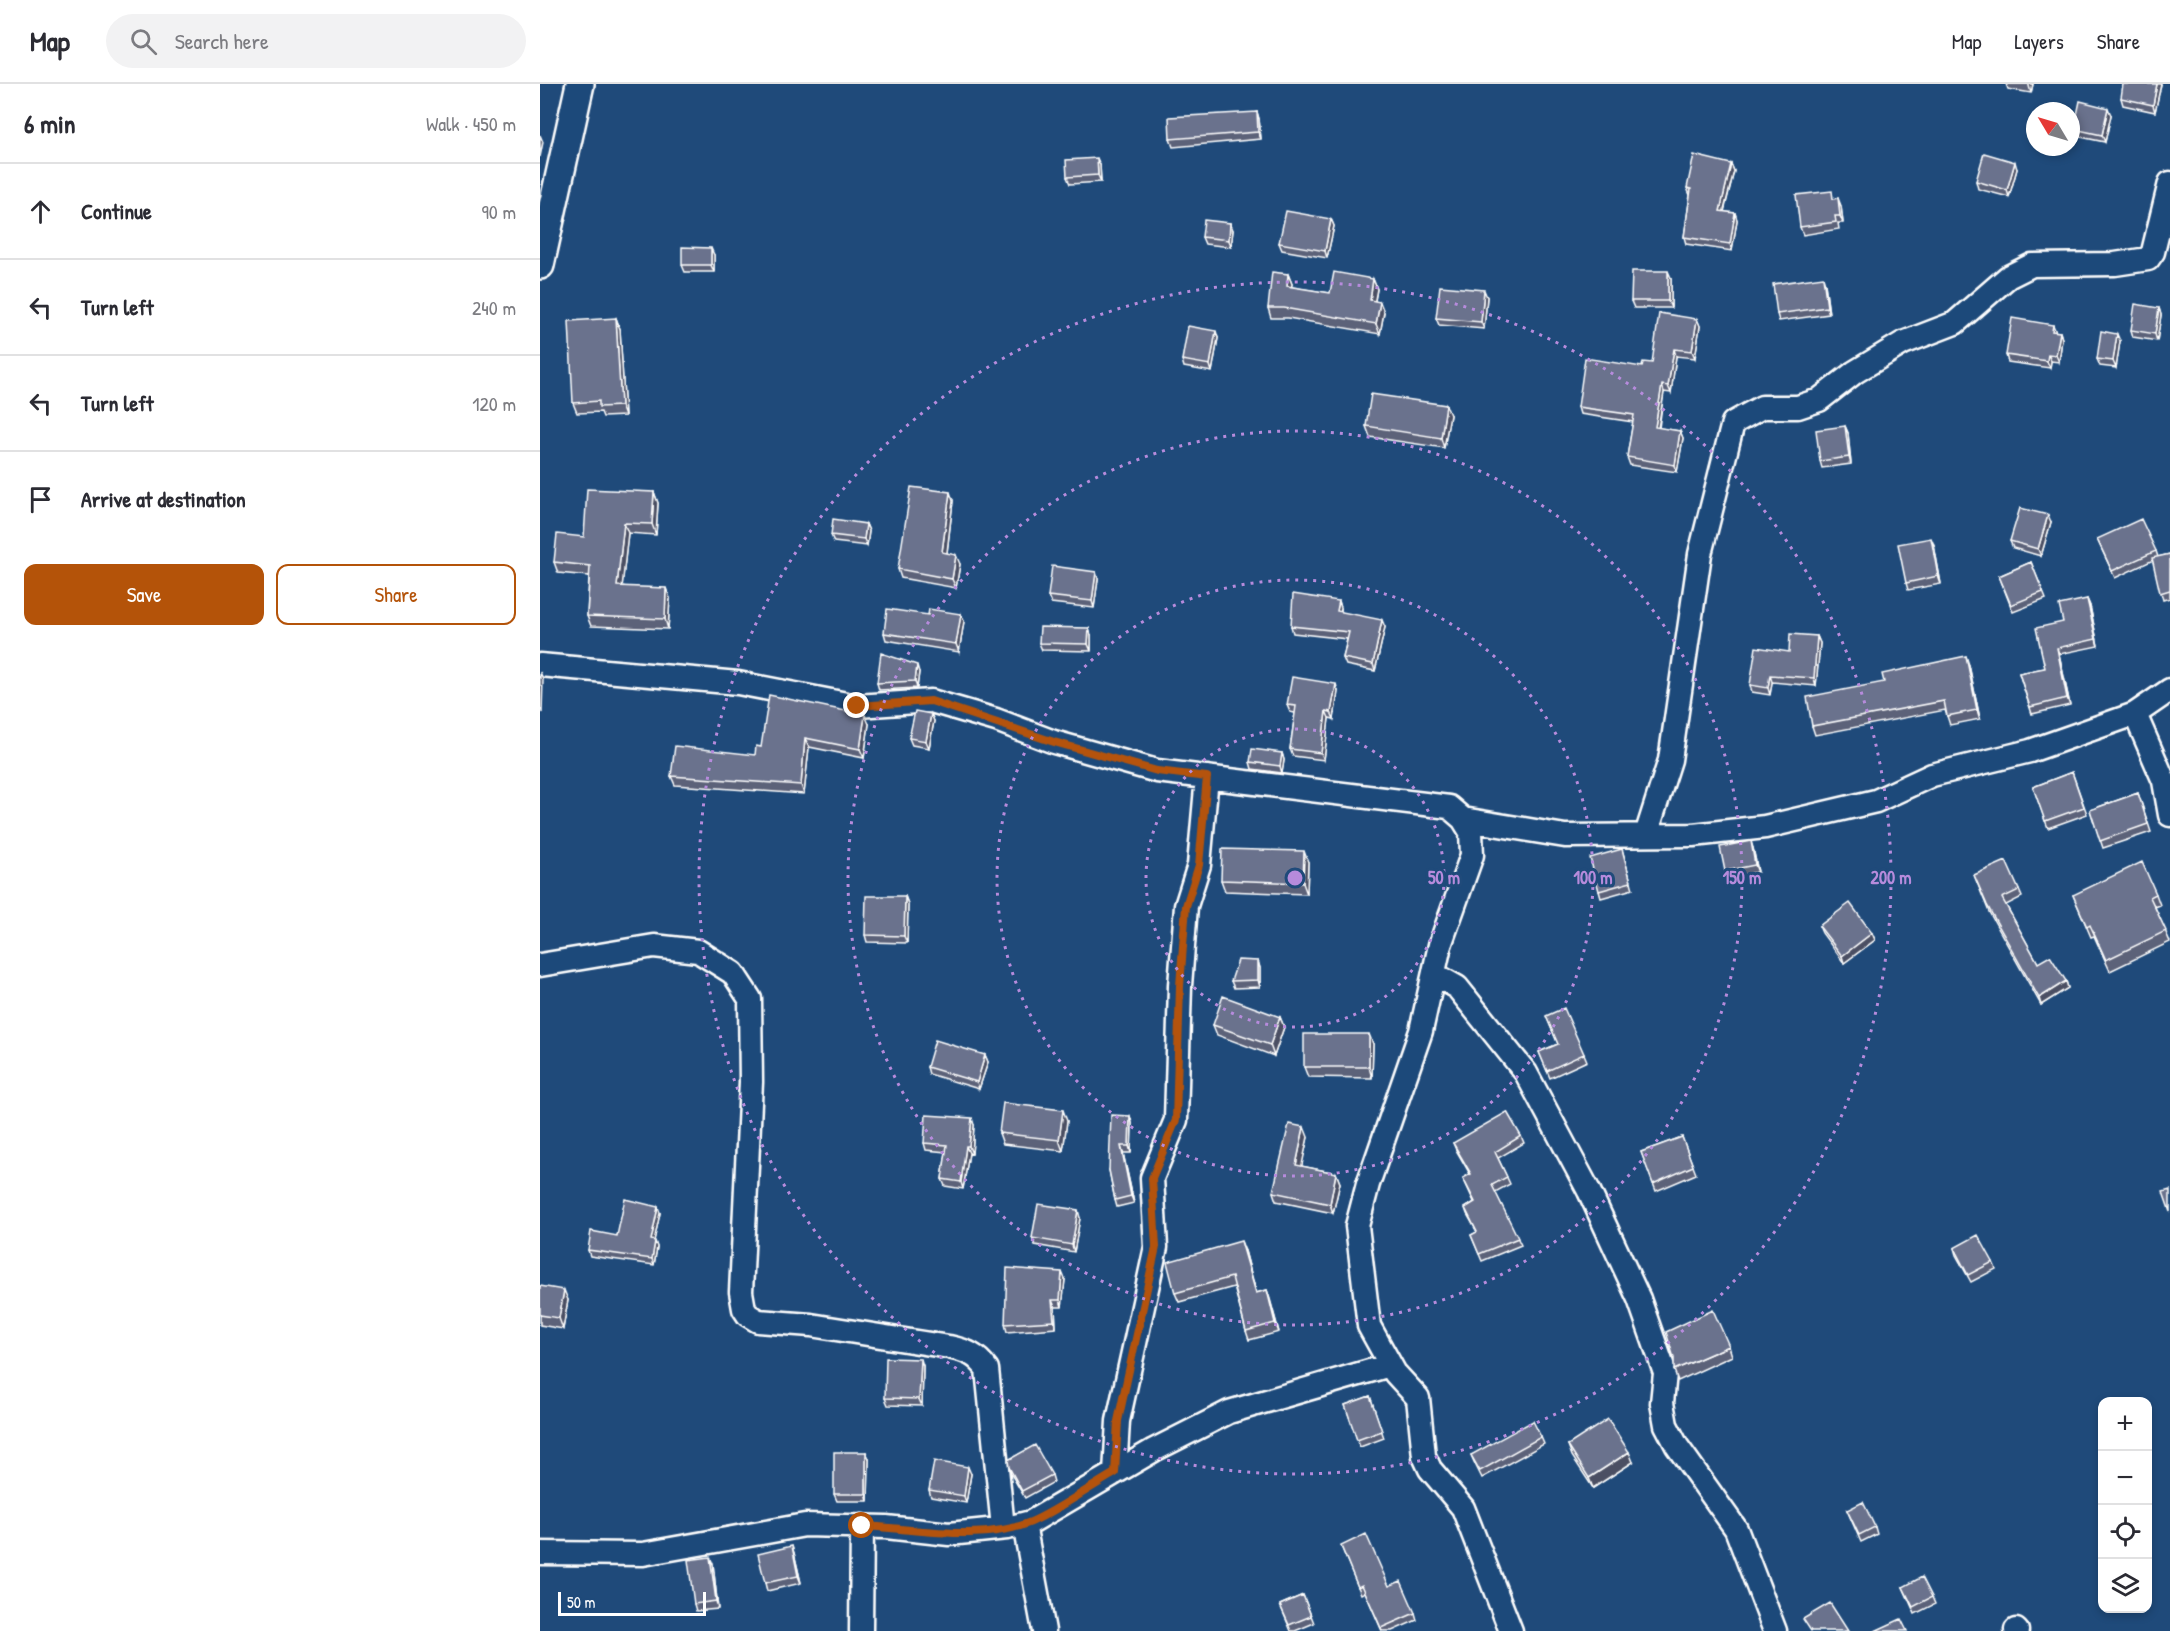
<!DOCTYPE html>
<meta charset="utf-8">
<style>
body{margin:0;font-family:"Patrick Hand",sans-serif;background:#f2f2f3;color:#2b2b33}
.controls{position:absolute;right:18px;bottom:18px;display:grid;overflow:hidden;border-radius:12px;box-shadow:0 3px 9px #0003}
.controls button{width:54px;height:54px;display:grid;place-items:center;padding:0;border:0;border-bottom:2px solid #e1e1e2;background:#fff;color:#2b2b33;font:30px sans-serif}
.compass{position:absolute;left:1486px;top:18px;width:54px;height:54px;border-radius:50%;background:#fff;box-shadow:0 3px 9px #0003;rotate:308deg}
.scale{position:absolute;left:18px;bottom:15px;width:148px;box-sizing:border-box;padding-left:6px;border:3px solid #fff;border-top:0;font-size:16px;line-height:21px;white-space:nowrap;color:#fff;-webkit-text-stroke:4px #1f4a7a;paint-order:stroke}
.stop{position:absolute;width:18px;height:18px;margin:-14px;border:4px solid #b45309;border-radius:50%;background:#fff}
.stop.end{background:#b45309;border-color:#fff;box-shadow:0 2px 6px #0008}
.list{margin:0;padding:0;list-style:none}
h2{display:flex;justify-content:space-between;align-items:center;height:78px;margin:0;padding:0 24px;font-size:26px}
h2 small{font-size:20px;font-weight:400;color:#7c7c81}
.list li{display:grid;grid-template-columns:39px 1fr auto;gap:18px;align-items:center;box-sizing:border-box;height:96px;padding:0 24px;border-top:2px solid #e1e1e2}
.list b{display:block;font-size:22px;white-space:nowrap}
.list em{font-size:20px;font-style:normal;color:#7c7c81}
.actions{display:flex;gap:12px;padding:18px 24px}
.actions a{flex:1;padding:14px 0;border:2px solid #b45309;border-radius:12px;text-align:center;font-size:21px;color:#b45309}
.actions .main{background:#b45309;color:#fff}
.icon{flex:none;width:33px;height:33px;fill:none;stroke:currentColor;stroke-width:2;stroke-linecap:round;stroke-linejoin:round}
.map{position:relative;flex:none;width:1630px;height:1547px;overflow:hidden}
header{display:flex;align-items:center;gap:36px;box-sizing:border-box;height:84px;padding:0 30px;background:#fff;border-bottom:2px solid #e1e1e2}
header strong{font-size:28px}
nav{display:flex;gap:33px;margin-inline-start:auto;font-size:21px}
.search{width:420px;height:54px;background:#f2f2f3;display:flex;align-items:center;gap:15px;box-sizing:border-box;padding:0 21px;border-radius:33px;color:#7c7c81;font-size:22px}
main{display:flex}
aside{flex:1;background:#fff}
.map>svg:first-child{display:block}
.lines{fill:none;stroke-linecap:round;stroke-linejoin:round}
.minor-casing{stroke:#fff;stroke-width:27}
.tertiary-casing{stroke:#fff;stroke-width:32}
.minor{stroke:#1f4a7a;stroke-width:22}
.tertiary{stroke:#1f4a7a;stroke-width:27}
.wall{fill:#5c6279;stroke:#fff;stroke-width:1.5}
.shaded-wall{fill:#4b5063;stroke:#fff;stroke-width:1.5}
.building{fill:#6b728d;stroke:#fff;stroke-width:1.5}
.route{stroke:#b45309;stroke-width:8}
.ring{fill:none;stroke:#b68bdc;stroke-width:3;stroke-dasharray:3 6}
.centre{fill:#b68bdc;stroke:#1f4a7a;stroke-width:3}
.ring-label{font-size:18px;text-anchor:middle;font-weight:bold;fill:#b68bdc;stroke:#1f4a7a;stroke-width:6;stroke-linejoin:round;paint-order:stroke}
</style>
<header>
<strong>Map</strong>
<div class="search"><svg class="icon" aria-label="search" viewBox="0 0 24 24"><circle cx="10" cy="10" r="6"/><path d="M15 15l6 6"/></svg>Search here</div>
<nav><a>Map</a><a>Layers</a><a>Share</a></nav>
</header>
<main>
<aside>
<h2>6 min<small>Walk · 450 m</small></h2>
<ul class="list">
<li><svg class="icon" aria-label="ahead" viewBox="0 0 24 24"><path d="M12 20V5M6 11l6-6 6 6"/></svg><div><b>Continue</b></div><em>90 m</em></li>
<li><svg class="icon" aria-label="left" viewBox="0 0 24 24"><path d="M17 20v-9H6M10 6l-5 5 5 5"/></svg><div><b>Turn left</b></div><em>240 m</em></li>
<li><svg class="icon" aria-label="left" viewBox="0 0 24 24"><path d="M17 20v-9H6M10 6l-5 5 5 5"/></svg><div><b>Turn left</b></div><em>120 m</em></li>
<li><svg class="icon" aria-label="arrive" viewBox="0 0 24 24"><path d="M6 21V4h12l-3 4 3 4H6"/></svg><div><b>Arrive at destination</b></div></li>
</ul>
<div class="actions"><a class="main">Save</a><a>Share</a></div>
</aside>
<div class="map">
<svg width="1630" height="1547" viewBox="0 0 1630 1547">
<rect width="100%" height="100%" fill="#1f4a7a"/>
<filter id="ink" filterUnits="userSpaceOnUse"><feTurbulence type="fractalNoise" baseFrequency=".0167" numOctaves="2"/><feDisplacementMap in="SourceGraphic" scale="12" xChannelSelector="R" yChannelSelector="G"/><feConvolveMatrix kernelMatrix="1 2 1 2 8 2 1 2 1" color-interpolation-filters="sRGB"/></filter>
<g filter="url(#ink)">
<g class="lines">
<g class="minor-casing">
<path id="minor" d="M0,581L198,599L317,622L391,617L456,636L514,658L617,687L909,723L923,735L931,748L932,771L900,861L881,947L828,1100L817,1142L829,1242L855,1289L878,1314L884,1372L890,1385L923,1424L971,1547
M1595,630L1624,697L1630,731
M923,735L1025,752L1153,751L1225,743L1336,717L1392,691L1490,667L1595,630L1630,606
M1106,751L1130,676L1160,470L1193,339L1222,323H1258L1279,316L1315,288L1363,259L1415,239L1468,193L1492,181L1575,180L1608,175L1613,168L1630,99
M0,881L114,862L158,867L193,889L210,915L211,998L201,1208L204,1225L208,1231L218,1237L271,1241L409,1263C427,1267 436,1270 447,1285L463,1444
M894,890L917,903L986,989L1049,1107L1099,1215L1125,1289L1122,1319L1126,1341L1137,1362L1196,1445L1235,1547
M575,1389L578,1337L616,1163L612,1094L636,1036L640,902L646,822L659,781L667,693
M484,1440L504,1547
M0,1469L103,1470L265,1441L346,1443L409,1450L467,1444L491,1438L614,1366L689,1328L850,1281
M1476,1546L1477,1547
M321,1547L322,1442"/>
</g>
<g class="tertiary-casing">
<path id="tertiary" d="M0,181L40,0"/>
</g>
<use href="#minor" class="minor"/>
<use href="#tertiary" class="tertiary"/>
</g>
<path class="wall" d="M1466,0H1493L1491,9L1468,5Z
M1621,0L1615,28L1583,21L1581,14Z
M717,28L719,35L721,55L633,63L630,55Z
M1571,31L1565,58L1536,52L1534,45Z
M1191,80L1194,87L1184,128L1195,129L1197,136L1192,167L1146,160L1144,153L1150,111L1147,104Z
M560,81L561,98L530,100L527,93Z
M1477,85L1469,113L1438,105L1436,97Z
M1295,115L1301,122L1303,139H1298L1299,145L1263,151L1260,143Z
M791,135L794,142L787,174L742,166L739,159Z
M690,139L693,146L691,163L665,160L662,153Z
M174,171V188H145L142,181Z
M748,190L752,200L751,203L790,209L833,195L837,205L835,217L844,228L840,250L748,234H731L728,224Z
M1131,194V224H1094L1091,217Z
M1285,200L1289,230L1239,237L1237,230Z
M947,213L944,245L899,241L896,234Z
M1619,224L1621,231L1617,257L1593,253L1591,246Z
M76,234L80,245L85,332L63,333L61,328L37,329L33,319Z
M1157,235L1160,242L1155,274L1136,272L1131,309L1124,308L1119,344L1140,347L1143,354L1137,388L1090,381L1087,373L1093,338L1040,330L1038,323L1102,283L1112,279Z
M1513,241L1516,248H1520L1522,255L1519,278L1511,277L1510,284L1468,278L1466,271Z
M678,254L672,288L644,283L642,276Z
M1580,257L1576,284L1560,282L1557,275Z
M910,331L904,364L830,353L826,342Z
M1305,342L1308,349L1311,380L1282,384L1280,377Z
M114,408L118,419L116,451L88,449L82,502L130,514L128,545L51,542L47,532L49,492L18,489L14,478L44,453Z
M413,417L407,469L420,480L416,504L361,494L358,485Z
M1511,438L1501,472L1473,464L1470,457Z
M326,440L329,447L327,462L294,458L291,451Z
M1557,455L1616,467L1618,473L1630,470V514L1623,516L1613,476L1575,494Z
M1394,461L1401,500L1368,506L1366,499Z
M1491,478L1506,515L1473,528L1459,492Z
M558,495L554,524L511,519L508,512Z
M1547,515L1550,522L1558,562L1519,570L1530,621L1492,630L1479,589L1505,584L1523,538Z
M799,517L801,524V528L845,543L835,587L806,581L803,574L807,555L753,549L751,542Z
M424,537L419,568L346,556L344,549Z
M551,551V567L502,566L499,559Z
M1277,552L1280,559L1276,602L1232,598L1230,611L1212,608L1210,601Z
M1429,581L1440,635L1410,641L1405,626L1275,651L1272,642Z
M379,588L377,604L339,606L337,599Z
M798,607L794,635L789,634L784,676L753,672L750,665L755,629L750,628L747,621Z
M391,630L394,637L389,664L372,661L369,654Z
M329,640L324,674L269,663L264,710L135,701L131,692L215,671L221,663Z
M742,669L744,676L742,689L712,685L710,678Z
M1532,688L1547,730L1508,744L1493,703Z
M1598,709L1611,748L1563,764L1550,726Z
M1213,764L1218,788L1188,794L1185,787Z
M1082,765L1093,805L1061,814L1059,807Z
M768,778L767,810L685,807L681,796Z
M1434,791L1479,806L1482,813L1466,821L1498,879L1526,897L1528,904L1501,921L1449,828Z
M1616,810L1620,821L1615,823L1630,858L1570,887L1554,852L1551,853L1533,811Z
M365,812L368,820L367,859L327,858L325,851Z
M1279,842L1332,849L1335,856L1304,879L1282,849Z
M718,877L720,884V903L694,904L691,897Z
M1006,932L1044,970L1047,977L1010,994L999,968L1018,960Z
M740,933L744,943L734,972L677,951L673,941Z
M833,960L832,994L768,993L764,983Z
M445,971L448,978L439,1005L389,990L387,983Z
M590,1032L592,1039L591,1069H583L594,1119L577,1123L575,1116L569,1086Z
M527,1037L523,1067L463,1060L459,1049Z
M434,1041L432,1070L429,1069L423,1105L405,1102L402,1095L406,1068L386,1066L384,1059Z
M981,1052L984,1059L958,1074L970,1100L955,1108L981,1161L942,1177L931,1151L937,1148L927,1130L925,1124L934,1118L923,1094L930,1090L916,1066L913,1059Z
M768,1053L761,1082L796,1089L800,1099L793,1129L736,1117L733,1108Z
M1142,1053L1156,1090L1116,1107L1101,1068Z
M120,1129L114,1156L117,1163L114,1181L50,1172L48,1166Z
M540,1134L534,1168L495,1161L492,1154Z
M1414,1164L1453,1178L1456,1185L1431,1198L1416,1171Z
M705,1167L716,1209L727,1206L739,1248L709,1256L706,1247L694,1203L639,1218L635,1209Z
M525,1195L522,1223H515L516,1244L467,1248L465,1240Z
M0,1202L28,1216L23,1245L0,1241Z
M1189,1262L1192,1272L1138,1297L1134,1286Z
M383,1282L382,1322L348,1321L345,1314Z
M830,1312L844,1354L820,1363L805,1321Z
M1001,1353L1004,1360L942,1394L934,1378L931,1371Z
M1028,1361L1093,1378L1053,1404L1032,1372Z
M326,1368L329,1375L328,1417H297L294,1410Z
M469,1383L512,1391L514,1398L485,1414L471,1390Z
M431,1390L426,1419L391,1413L389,1406Z
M1307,1426L1335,1443L1337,1450L1321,1458Z
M801,1462L849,1502L875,1529L877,1536L852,1547H842L825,1508L821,1510Z
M254,1469L261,1499L227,1507L225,1499Z
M173,1480L178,1525L156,1527L154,1520Z
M1363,1503L1392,1513L1395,1520L1375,1530Z
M763,1511L774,1539L755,1547H751L740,1521Z"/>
<path class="shaded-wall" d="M1489,0H1493L1491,9L1489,2Z
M1617,0H1621L1615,28L1613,21Z
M1568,24L1571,31L1565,58L1562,51Z
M717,28L719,35L721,55L718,48Z
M0,51L3,58L0,73Z
M557,74L560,81L561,98L558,91Z
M1475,78L1477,85L1469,113L1467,106Z
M1191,80L1194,87L1182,134L1180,127Z
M1298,114L1301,122L1303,139L1300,132Z
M1195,129L1197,136L1192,167L1190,160Z
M791,135L794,142L787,174L785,167Z
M690,139L693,146L691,163L689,156Z
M171,164L174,171V188L171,181Z
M1128,187L1131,194V224L1128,217Z
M748,190L752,200L750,212L747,202Z
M1283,193L1285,200L1289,230L1287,223Z
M833,195L837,205L833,226L830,216Z
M944,206L947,213L944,245L941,238Z
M840,218L844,228L840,250L836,240Z
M1619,224L1621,231L1617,257L1615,250Z
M76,234L80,245L85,332L81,322Z
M1157,235L1160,242L1155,274L1152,267Z
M676,247L678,254L672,288L670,281Z
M1520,248L1522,255L1519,278L1516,271Z
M1577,250L1580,257L1576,284L1573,277Z
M1134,265L1136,272L1131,309L1128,302Z
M1508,270L1511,277L1510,284L1507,277Z
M1122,301L1124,308L1117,350L1115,343Z
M906,321L910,331L904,364L901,354Z
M1305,342L1308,349L1311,380L1309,373Z
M1140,347L1143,354L1137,388L1135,381Z
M114,408L118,419L116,451L112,440Z
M410,408L413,417L406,477L402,468Z
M1508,431L1511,438L1501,472L1498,465Z
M84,439L88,449L81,513L77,502Z
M326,440L329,447L327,462L324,455Z
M1391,454L1394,461L1401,500L1398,492Z
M416,471L420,480L416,504L412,495Z
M556,488L558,495L554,524L552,517Z
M126,504L130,514L128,545L125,535Z
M1547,515L1550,522L1558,562L1556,555Z
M799,517L801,524L800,534L797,527Z
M421,530L424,537L419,568L416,560Z
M842,536L845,543L835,587L833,580Z
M549,544L551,551V567L548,560Z
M1277,552L1280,559L1276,602L1274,594Z
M1517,564L1519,570L1530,621L1527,614Z
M1426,572L1429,581L1440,635L1437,626Z
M377,581L379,588L377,604L375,597Z
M0,588L3,595L2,629L0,624Z
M1230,591L1232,598L1230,611L1228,604Z
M796,600L798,607L794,635L791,628Z
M786,627L789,634L784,676L781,669Z
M391,630L394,637L389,664L386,657Z
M325,631L329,640L324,674L320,665Z
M265,654L269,663L264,710L261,701Z
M742,669L744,676L742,689L740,682Z
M1211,757L1213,764L1218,788L1215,781Z
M764,767L768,778L767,810L763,799Z
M365,812L368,820L367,859L364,852Z
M1332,849L1335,856L1304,879L1302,872Z
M718,877L720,884V903L718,896Z
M1526,897L1528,904L1501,921L1499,914Z
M740,933L744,943L734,972L730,961Z
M829,950L833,960L832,994L829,983Z
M445,971L448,978L439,1005L437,998Z
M523,1026L527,1037L523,1067L519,1056Z
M590,1032L592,1039L591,1069L589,1062Z
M432,1034L434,1041L432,1070L429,1062Z
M764,1043L768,1053L760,1090L756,1081Z
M426,1062L429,1069L423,1105L421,1098Z
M581,1062L583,1069L594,1119L591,1112Z
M796,1089L800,1099L793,1129L790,1120Z
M118,1123L120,1129L113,1162L111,1156Z
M538,1126L540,1134L534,1168L532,1161Z
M115,1157L117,1163L114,1181L112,1175Z
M701,1157L705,1167L719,1218L716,1209Z
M522,1188L525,1195L522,1223L520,1216Z
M24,1206L28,1216L23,1245L19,1234Z
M727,1206L730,1215L739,1248L735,1239Z
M512,1216L515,1223L516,1244L514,1237Z
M381,1275L383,1282L382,1322L379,1315Z
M326,1368L329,1375L328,1417L326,1410Z
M1089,1368L1093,1378L1053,1404L1049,1394Z
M428,1383L431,1390L426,1419L424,1412Z
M252,1462L254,1469L261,1499L258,1492Z
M170,1473L173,1480L178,1525L176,1517Z"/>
<path class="building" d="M1583,0H1617L1613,21L1581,14Z
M1540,17L1568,24L1562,51L1534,45Z
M717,28L718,48L630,55L629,33Z
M1444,69L1475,78L1467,106L1436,97Z
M1154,71L1191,80L1180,127L1195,129L1190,160L1144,153L1151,105L1147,104Z
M557,74L558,91L527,93L526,76Z
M1292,107L1293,115L1298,114L1300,132H1295L1296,138L1260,143L1256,111Z
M746,127L791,135L785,167L739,159Z
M664,136L690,139L689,156L662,153Z
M142,163L171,164V181H142Z
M1092,187H1128V217H1091Z
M732,188L748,190L747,202L790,209L794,188L833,195L830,216L840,218L836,240L744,224H728Z
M1283,193L1287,223L1237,230L1233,200Z
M900,202L944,206L941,238L896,234Z
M1595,220L1619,224L1615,250L1591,246Z
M1119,229L1157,235L1152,267L1134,265L1128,302L1122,301L1115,343L1140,347L1135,381L1087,373L1094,331L1038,323L1045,274L1102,283L1103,278L1112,279Z
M76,234L81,322L59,323V317L33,319L29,237Z
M1472,234L1513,241L1512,247L1520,248L1516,271L1508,270L1507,277L1466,271Z
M648,242L676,247L670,281L642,276Z
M1561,247L1577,250L1573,277L1557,275Z
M831,310L906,321L901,354L826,342Z
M1305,342L1309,373L1280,377L1276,346Z
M371,403L410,408L402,468L416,471L412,495L358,485Z
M47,405L114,408L112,440L84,439L77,502L126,504L125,535L47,532L50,482L14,478L17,450L44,453Z
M1480,424L1508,431L1498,465L1470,457Z
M293,435L326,440L324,455L291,451Z
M1601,435L1616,467L1572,487L1557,455Z
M1391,454L1398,492L1366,499L1358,460Z
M1630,470V506L1620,509L1612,474Z
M1491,478L1503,508L1471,521L1459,492Z
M512,482L556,488L552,517L508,512Z
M753,510L799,517L797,527L842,536L833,580L803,574L809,548L751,542Z
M1547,515L1556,555L1517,564L1527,614L1490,623L1479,589L1505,584L1496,544L1523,538L1519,521Z
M347,525L388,531L389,525L421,530L416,560L344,549Z
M500,543L549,544L548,560L499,559Z
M1250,550L1277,552L1274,594L1230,591L1228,604L1210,601L1216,563L1249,568Z
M341,569L377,581L375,597L337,599Z
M1426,572L1437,626L1407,632L1404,617L1272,642L1267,613L1344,598L1342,590Z
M752,593L796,600L791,628L786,627L781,669L750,665L756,622L747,621Z
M229,611L325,631L320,665L265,654L261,701L131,692L135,662L215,671L216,662L221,663Z
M375,627L391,630L386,657L369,654Z
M712,665L742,669L740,682L710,678Z
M1532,688L1544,723L1505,737L1493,703Z
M1598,709L1608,740L1560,757L1550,726Z
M1211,757L1215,781L1185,787L1180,763Z
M682,765L764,767L763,799L681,796Z
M1082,765L1091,798L1059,807L1050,774Z
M1466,777L1479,806L1462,814L1498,879L1510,872L1526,897L1499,914L1447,821L1434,791Z
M1602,778L1616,810L1610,813L1626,847L1566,876L1550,841L1547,843L1533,811Z
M326,812H365L364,852L325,851Z
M1310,819L1332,849L1302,872L1279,842Z
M698,876L718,877V896L691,897Z
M683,912L740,933L730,961L673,941Z
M1024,924L1044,970L1007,987L999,968L1018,960L1006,932Z
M764,950H829V983H764Z
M395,956L445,971L437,998L387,983Z
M463,1019L523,1026L519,1056L459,1049Z
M967,1028L981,1052L955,1068L967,1093L952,1101L978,1154L939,1170L931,1151L937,1148L925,1124L935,1118L923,1094L931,1090L913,1059Z
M386,1031L432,1034L429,1062H426L421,1098L402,1095L407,1061L384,1059Z
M571,1031L590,1032L589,1062H581L591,1112L575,1116L569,1086Z
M749,1040L764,1043L756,1081L796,1089L790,1120L733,1108Z
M1142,1053L1153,1082L1113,1100L1101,1068Z
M1630,1106V1128L1623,1108Z
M85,1115L118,1123L111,1156L115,1157L112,1175L48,1166L51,1147L77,1152Z
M498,1120L538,1126L532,1161L492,1154Z
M1438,1151L1453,1178L1428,1191L1414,1164Z
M701,1157L716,1209L727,1206L735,1239L706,1247L692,1193L635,1209L627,1178Z
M467,1184L522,1188L520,1216H512L514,1237L465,1240Z
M0,1202L24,1206L19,1234L0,1231Z
M1173,1226L1189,1262L1134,1286V1274L1126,1248Z
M346,1274L381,1275L379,1315L345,1314Z
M830,1312L842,1347L817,1356L805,1321Z
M1068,1335L1089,1368L1049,1394L1028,1361Z
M993,1337L1001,1353L940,1387L931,1371Z
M495,1361L512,1391L482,1407L469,1383L468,1376Z
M294,1368H326V1410H294Z
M394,1377L428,1383L424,1412L389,1406Z
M1323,1418L1335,1443L1319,1451L1307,1426Z
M826,1450L849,1502L861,1497L875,1529L841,1544L822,1501L818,1503L801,1462Z
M252,1462L258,1492L225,1499L218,1470Z
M170,1473L176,1517L154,1520L148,1476Z
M1382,1493L1392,1513L1373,1523L1363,1503Z
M763,1511L771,1532L749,1541L740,1521Z
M1290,1519L1308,1547H1271L1263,1535Z
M1361,1535L1367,1547H1335Z"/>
</g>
<g class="lines" filter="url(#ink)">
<path class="route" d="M317,622L391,617L514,658L617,687L667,693L659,781L646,822L640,902L636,1036L612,1094L616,1163L578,1337L575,1389C550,1403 517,1427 491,1438C442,1459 373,1444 322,1442"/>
</g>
<g class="ring">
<circle cx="755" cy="794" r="149"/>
<circle cx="755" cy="794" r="298"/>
<circle cx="755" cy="794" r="447"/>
<circle cx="755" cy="794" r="596"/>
</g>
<circle cx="755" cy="794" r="9" class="centre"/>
<g class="ring-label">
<text x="904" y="800">50 m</text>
<text x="1053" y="800">100 m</text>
<text x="1202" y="800">150 m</text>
<text x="1351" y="800">200 m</text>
</g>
</svg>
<div class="controls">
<button>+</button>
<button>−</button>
<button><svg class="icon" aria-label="locate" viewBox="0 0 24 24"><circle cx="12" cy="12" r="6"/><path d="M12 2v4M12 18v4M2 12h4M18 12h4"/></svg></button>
<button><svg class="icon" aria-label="layers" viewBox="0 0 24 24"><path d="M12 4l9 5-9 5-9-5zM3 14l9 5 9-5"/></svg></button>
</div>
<svg class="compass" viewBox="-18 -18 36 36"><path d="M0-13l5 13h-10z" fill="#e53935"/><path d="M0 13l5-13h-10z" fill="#7c7c81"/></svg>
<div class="scale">50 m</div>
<div class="stop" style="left:322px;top:1442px"></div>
<div class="stop end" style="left:317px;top:622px"></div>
</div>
</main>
